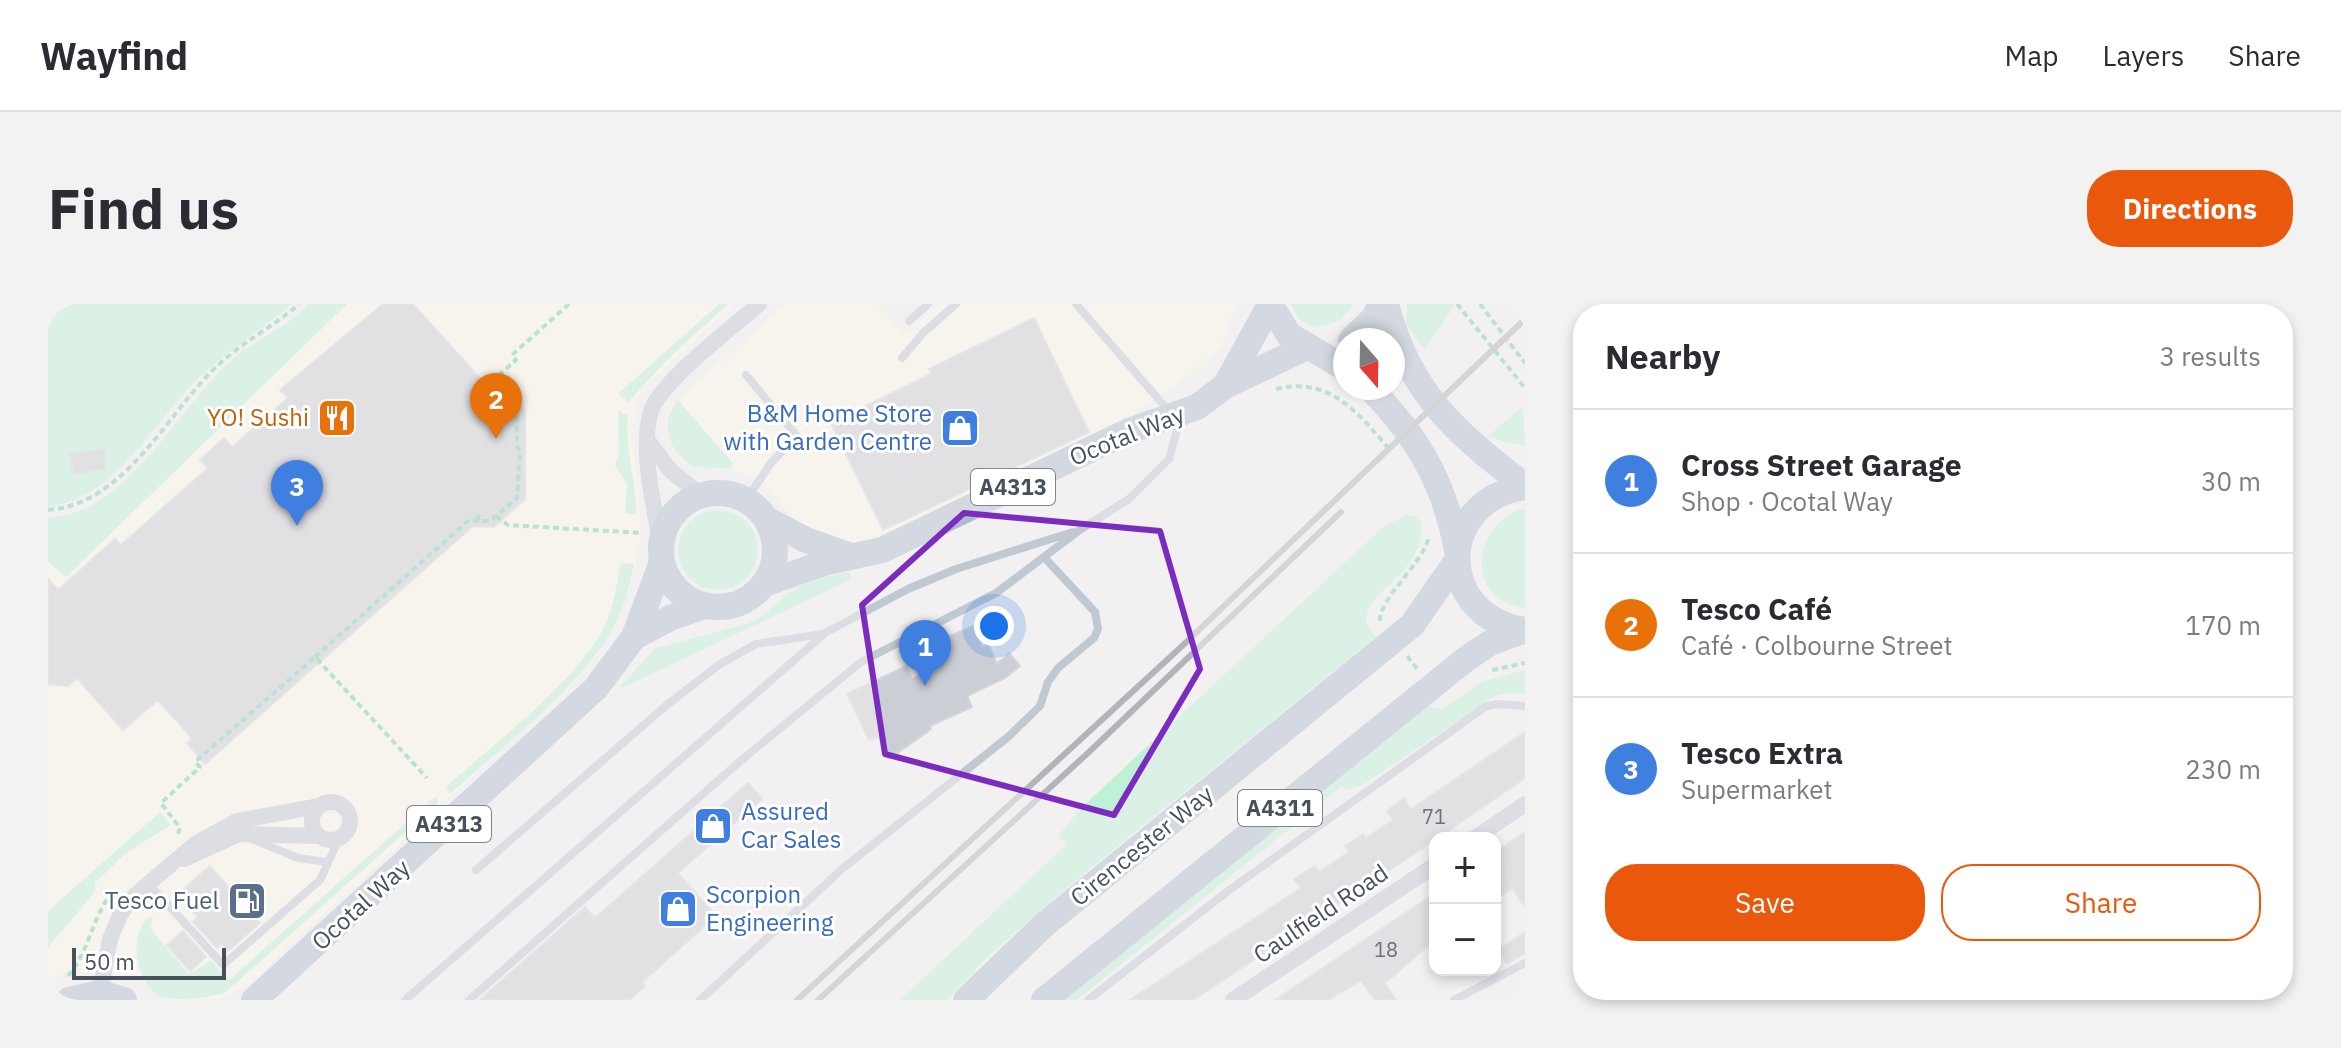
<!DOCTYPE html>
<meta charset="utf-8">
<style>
body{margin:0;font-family:"IBM Plex Sans",sans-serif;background:#f2f2f3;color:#2b2b33}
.controls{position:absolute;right:24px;bottom:24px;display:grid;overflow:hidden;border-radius:16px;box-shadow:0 4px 12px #0003}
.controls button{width:72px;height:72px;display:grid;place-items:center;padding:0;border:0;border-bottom:2px solid #e1e1e2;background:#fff;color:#2b2b33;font:40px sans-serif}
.compass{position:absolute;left:1285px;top:24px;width:72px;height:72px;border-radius:50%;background:#fff;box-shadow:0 4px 12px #0003;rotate:160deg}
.scale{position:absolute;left:24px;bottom:20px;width:154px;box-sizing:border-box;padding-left:8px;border:4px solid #47515e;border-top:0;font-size:22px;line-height:28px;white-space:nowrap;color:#47515e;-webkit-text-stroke:6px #fff;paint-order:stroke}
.you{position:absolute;left:946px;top:322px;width:28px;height:28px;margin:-20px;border:6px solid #fff;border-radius:50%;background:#1a73e8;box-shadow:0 0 0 12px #1a73e833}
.badge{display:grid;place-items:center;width:52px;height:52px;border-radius:50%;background:#ea580c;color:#fff;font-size:26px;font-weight:700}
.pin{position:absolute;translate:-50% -66px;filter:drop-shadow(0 2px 4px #0008)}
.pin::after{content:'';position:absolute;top:42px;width:28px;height:24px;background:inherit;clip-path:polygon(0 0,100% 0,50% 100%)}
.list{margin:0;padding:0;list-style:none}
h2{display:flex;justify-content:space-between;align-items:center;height:104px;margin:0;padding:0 32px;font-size:34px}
h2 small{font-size:26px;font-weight:400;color:#7c7c81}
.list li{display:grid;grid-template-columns:52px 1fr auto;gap:24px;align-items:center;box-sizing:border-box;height:144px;padding:0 32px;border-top:2px solid #e1e1e2}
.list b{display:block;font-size:30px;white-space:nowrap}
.list p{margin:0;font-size:26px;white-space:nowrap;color:#7c7c81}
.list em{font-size:26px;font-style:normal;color:#7c7c81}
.actions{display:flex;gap:16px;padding:24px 32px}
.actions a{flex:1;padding:18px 0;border:2px solid #ea580c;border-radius:32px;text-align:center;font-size:28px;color:#ea580c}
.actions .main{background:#ea580c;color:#fff}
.map{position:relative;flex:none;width:1477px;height:696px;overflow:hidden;border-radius:32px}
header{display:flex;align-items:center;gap:48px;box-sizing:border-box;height:112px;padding:0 40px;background:#fff;border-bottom:2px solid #e1e1e2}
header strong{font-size:38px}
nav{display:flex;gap:44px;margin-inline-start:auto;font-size:28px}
.intro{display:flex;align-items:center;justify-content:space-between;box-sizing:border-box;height:192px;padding:0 48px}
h1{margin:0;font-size:56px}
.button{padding:20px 36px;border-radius:32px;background:#ea580c;color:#fff;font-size:28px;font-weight:700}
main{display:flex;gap:48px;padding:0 48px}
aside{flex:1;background:#fff;border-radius:32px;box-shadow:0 4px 12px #0003}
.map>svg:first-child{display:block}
.commercial{fill:#fdf9ea}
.green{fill:#bef1d7}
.building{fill:#ccced5;stroke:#d4d5dc;stroke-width:2}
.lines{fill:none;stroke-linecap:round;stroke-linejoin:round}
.path{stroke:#74d0ad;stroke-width:4;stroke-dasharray:6 4;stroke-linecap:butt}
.service{stroke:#c0c8d2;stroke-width:8}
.minor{stroke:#c0c8d2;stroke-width:16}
.primary{stroke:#afbccf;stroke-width:26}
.rail{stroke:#b2b4ba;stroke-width:6}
.marked{fill:none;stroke:#7b2cbf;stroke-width:6;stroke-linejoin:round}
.labels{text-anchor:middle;stroke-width:6;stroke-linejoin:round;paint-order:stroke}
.number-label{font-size:20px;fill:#68707c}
.shield{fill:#fff;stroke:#7e858e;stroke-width:2}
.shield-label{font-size:22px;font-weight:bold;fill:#47515e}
.shop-label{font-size:24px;fill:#366cbe;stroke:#fff;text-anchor:start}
.food-label{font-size:24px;fill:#c56008;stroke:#fff;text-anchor:end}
.street-label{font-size:24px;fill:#47515e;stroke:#fff}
.service-label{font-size:24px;fill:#4e5e75;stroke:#fff;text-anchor:end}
</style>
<header>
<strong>Wayfind</strong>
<nav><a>Map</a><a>Layers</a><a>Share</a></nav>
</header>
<div class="intro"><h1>Find us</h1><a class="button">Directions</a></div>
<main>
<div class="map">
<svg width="1477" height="696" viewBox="0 0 1477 696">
<rect width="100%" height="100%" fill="#f2f0f0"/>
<path class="commercial" d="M299,0H686L592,88L583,125L592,195V238L584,277L551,349L526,378L204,677L178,694L116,696L98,678L23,666L0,676V258L18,273Z
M737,0H828L857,31L892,0H1188L1173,42L1132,78L1069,121L835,234L815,239L796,238L753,224L714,177L696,168L645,163L634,156L619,130L622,106L630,96Z"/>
<path class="green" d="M0,0H244C214,25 181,45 152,73C104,117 72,193 0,203Z
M260,0H299L18,273L0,258V214C81,210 130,102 186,54C209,33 241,24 260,0Z
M671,0H680L624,51L580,98L570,90Z
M1243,0H1306L1293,16L1269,24L1250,15Z
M1359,0H1405C1405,9 1383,34 1377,46L1358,21Z
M630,96L685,159L682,165L645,163C621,146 610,121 630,96Z
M1475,102L1477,142L1439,133Z
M570,106L580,112C576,146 589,177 588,211L577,209L579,180L567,161L571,151Z
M1472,205H1477V304C1418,296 1422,226 1472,205Z
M630 246a40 40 0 1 1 80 0a40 40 0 1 1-80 0Z
M1366,211L1374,219C1375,274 1317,282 1318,320L1328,333L1034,571L941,651L899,696H852L1018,541L1011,531L1033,504L1334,224L1356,212Z
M573,259L586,260C582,280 576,301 567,320C540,377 451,446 403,489L398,483C446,439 530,378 558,319C566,300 569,279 573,259Z
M801,268L804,275L574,384L573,381L608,344L699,320C718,313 729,296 746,286C762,276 782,271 801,268Z
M1477,366V389L1452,390L1444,394L1316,480L1300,486L1293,483L1029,696H1013L1380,402L1394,405L1435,377Z
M387,493L391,498L178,688C160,695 134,696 115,694C88,683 78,630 102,612L105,615L102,624L141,670L163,656L181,676Z
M112,508L123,521L78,549L47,579V588L0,643V607Z"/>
<path class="building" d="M335,0H365L437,80L453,81L477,107V195L446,223L425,222L157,460L139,439L144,434L110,396L75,426L29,374L20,382L0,380V275L10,286L67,235L73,241L160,164L152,156L176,134L184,143L240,94L232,86Z
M986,14L1041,128L835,226L783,119L883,70L881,65Z
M56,145L58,165L25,170L22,149Z
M925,322L934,343L940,340L949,360L961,349L972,362L957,374L919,392L924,403L882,422L883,425L841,455L830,433L821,436L799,390L858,362L864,375L893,362L883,340Z
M1477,428V474L1387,536L1145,696H1082L1253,584L1246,575L1267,562L1271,568L1301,548L1297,542L1315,530L1318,534L1345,516L1339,507L1356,494L1363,505Z
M700,479L714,495L630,569L668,612L594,678L597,682L581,696H432L537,603L547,614Z
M1477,528V603L1464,584L1447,596V548Z
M162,562L212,619L180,647L174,640L169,644L145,618L150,613L130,590Z
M1387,589V636L1337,679L1348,696H1327L1313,677L1280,696H1227Z
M135,627L158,653L142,667L119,641Z
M1477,628V649L1459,660L1450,646Z"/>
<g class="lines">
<path class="path" d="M1409,0L1477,84
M1432,0L1477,59
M1228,85C1282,72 1310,109 1342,146
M0,206C77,200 118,111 168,63C194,38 225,23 251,0
M448,212L460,221L594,229
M430,217L431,209
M1332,317C1331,294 1374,261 1381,233
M1359,352L1371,367
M267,353L421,216L442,217L469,194L472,148L469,142V110L442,79L468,56L464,51L521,0
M1444,366L1477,359
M130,530L132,524L113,499L152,463L147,458L267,353L379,474
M20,672C42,647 44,611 66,586"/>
<path class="service" d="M861,17L880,0
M854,54L875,29L908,0
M698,71L749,132L723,159L698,196
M204,535L250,554L280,558
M428,566L620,400L672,360L708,340L775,330L860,285L908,265L1025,228
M101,580L175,661L272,576L291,535
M357,696L775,331
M421,696L690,459L813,358L948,289L1033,225L1081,195L1121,155L1129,126L1126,113L1028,0
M652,696L794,565L960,433L992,402L1000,378L1010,364L1046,334L1050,325L1047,308L996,253
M1040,696L1180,587L1437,403L1448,400L1477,402
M1406,696L1477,659"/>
<path class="minor" d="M601,138L622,166L653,191
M612,241C607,201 591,147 603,107C613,77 684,24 711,0
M264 517a19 19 0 1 1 38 0a19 19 0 1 1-38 0Z
M1427,534L1477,500
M136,555L191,530L271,532
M52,689L62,635L72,611L86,592L147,540L189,517L271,502
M1185,696L1387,561"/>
<path class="primary" d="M1222,0L1241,31L1297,64
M1338,0C1361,89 1407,128 1477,182
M1303,36L1326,14L1333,0
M1177,82L1222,1
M1322,84C1370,134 1396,177 1409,246
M1477,183C1387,196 1387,313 1477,326
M613 246a57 57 0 1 1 114 0a57 57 0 1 1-114 0Z
M718,215L758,236L803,252
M716,280L779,258L834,246L1081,127L1149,103L1177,82L1259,43
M586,333L622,314L657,302
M21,696L52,689L76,696
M206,696L548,384L586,333L614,258
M918,696L996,621L1364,321L1408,258
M996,696L1418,355L1442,339L1477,326"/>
<path class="rail" d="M749,696L1132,344L1477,15
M770,696L1041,448L1293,208"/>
</g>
<path d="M0 0H1477V696H0ZM916,209L1112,227L1152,365L1066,511L837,450L814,301Z" fill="#f2f0f0" fill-opacity=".55" fill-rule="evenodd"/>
<path class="marked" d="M916,209L1112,227L1152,365L1066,511L837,450L814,301Z"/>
<defs>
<g id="restaurant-square" transform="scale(2)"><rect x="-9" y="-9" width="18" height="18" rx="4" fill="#e8710a" stroke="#fff"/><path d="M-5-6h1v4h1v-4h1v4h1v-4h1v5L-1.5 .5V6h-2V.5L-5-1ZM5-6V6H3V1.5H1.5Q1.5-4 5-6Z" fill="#fff"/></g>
<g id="shop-square" transform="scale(2)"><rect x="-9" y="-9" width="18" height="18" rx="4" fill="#3f7fe0" stroke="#fff"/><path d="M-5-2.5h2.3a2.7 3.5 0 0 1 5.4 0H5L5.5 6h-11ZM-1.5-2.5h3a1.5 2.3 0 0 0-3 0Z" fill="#fff"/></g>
<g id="fuel-square" transform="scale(2)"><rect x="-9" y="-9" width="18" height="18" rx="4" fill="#5c6f8a" stroke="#fff"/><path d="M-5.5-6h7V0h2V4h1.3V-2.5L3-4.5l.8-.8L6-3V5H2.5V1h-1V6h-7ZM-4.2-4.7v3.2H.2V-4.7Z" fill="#fff"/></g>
</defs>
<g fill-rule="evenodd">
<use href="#restaurant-square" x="289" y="114"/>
<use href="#shop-square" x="912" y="124"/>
<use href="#shop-square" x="665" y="522"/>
<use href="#fuel-square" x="199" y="597"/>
<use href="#shop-square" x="630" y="605"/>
</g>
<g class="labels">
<g class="number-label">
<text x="1386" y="520">71</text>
<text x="1338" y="653">18</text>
</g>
<g class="shield">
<rect x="923" y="165" width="84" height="36" rx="6"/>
<rect x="1190" y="486" width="84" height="36" rx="6"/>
<rect x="359" y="502" width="84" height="36" rx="6"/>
</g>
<g class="shield-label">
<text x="965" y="191">A4313</text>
<text x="1232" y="512">A4311</text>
<text x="401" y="528">A4313</text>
</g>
<g class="shop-label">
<text x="884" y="118" text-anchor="end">B&amp;M Home Store<tspan x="884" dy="28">with Garden Centre</tspan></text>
<text x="693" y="516">Assured<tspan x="693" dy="28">Car Sales</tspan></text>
<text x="658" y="599">Scorpion<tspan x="658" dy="28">Engineering</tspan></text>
</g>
<g class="food-label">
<text x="261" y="122">YO! Sushi</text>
</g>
<g class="street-label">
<text transform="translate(1079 132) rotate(-22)" y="8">Ocotal Way</text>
<text transform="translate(1094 542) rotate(-39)" y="8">Cirencester Way</text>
<text transform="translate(313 601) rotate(-42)" y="8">Ocotal Way</text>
<text transform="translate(1273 610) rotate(-34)" y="8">Caulfield Road</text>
</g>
<g class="service-label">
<text x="171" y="605">Tesco Fuel</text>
</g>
</g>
</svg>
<div class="controls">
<button>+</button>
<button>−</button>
</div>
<svg class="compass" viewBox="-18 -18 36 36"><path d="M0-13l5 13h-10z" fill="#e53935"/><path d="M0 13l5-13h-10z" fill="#7c7c81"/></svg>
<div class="scale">50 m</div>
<div class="you"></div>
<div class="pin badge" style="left:877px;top:382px;background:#3f7fe0">1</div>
<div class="pin badge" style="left:448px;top:135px;background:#e8710a">2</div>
<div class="pin badge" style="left:249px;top:222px;background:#3f7fe0">3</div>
</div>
<aside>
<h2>Nearby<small>3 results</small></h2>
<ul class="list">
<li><span class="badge" style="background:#3f7fe0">1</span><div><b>Cross Street Garage</b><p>Shop · Ocotal Way</p></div><em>30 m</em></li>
<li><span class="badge" style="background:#e8710a">2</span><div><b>Tesco Café</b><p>Café · Colbourne Street</p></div><em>170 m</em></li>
<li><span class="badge" style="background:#3f7fe0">3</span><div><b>Tesco Extra</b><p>Supermarket</p></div><em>230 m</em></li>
</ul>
<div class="actions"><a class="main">Save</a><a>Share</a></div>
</aside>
</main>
